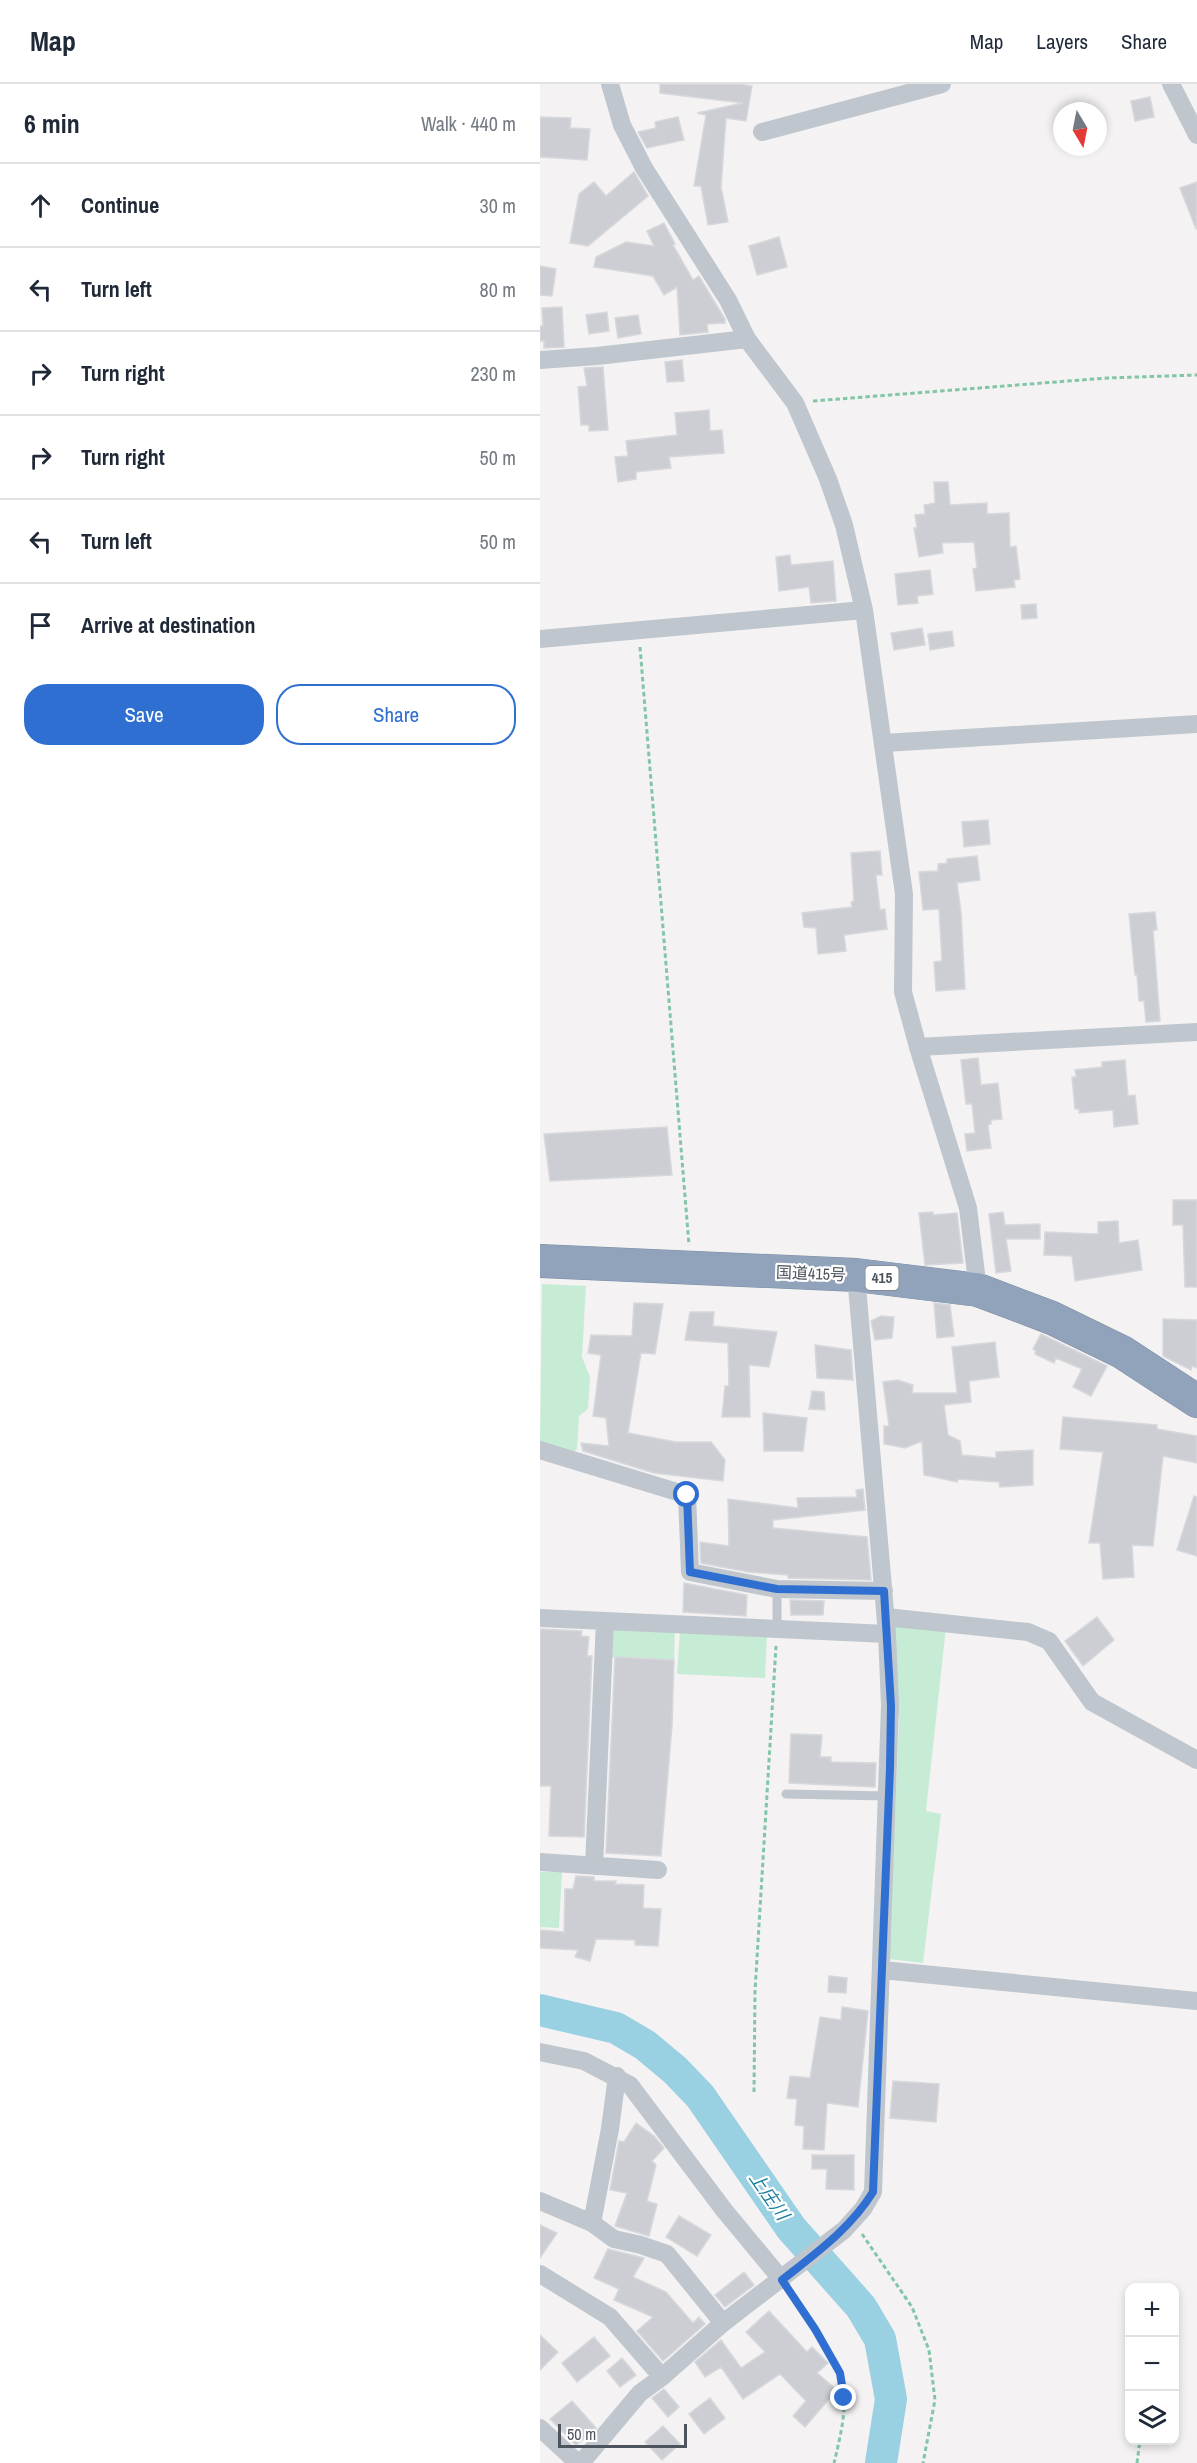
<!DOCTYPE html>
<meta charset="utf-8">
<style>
body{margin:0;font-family:"Archivo Narrow","Noto Sans JP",sans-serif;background:#f2f2f3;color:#1f2937}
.controls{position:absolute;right:18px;bottom:18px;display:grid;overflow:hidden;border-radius:12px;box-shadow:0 3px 9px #0003}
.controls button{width:54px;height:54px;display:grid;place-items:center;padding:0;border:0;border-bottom:2px solid #e0e1e3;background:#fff;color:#1f2937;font:30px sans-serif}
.compass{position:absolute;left:513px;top:18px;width:54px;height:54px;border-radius:50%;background:#fff;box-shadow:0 3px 9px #0003;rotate:170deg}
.scale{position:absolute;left:18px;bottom:15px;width:129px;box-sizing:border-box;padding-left:6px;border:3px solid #4c545d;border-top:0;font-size:16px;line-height:21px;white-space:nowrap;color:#4c545d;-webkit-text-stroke:4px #fff;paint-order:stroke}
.stop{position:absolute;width:18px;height:18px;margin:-14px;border:4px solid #2f6fd1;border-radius:50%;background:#fff}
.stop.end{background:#2f6fd1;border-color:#fff;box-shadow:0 2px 6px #0008}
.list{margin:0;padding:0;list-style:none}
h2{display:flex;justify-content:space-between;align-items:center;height:78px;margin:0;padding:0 24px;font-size:26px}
h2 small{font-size:20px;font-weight:400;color:#747a83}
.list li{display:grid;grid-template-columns:39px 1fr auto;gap:18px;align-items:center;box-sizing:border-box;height:84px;padding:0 24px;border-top:2px solid #e0e1e3}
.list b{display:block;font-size:22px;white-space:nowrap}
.list em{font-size:20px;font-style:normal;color:#747a83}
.actions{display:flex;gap:12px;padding:18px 24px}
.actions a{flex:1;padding:14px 0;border:2px solid #2f6fd1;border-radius:24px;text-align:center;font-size:21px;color:#2f6fd1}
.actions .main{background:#2f6fd1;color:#fff}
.icon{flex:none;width:33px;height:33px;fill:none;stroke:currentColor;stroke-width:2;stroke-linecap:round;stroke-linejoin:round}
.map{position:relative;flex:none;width:657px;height:2379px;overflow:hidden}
header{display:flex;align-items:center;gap:36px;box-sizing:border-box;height:84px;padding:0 30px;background:#fff;border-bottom:2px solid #e0e1e3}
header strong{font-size:28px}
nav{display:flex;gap:33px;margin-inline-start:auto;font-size:21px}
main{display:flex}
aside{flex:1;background:#fff}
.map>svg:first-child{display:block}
.green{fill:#c7ecd6}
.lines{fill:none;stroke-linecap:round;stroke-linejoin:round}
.river{stroke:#99d1e3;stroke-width:32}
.building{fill:#cdced4;stroke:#d7d8dc;stroke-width:1.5}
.highway-casing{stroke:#7b8ea6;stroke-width:34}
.path{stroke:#82c6a7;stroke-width:3;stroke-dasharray:4.5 3;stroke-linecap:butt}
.lane{stroke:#bfc6cd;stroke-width:9}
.street{stroke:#bfc6cd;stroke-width:18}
.highway{stroke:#90a3ba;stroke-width:33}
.route{stroke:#2f6fd1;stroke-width:8}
.labels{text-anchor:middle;stroke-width:4.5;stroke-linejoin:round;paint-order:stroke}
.shield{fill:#fff;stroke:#82878e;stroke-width:1.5}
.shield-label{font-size:15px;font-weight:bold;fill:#4c545d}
.street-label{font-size:16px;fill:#4c545d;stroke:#fff}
.water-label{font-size:18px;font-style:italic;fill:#1d7f9f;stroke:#fff}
</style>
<header>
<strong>Map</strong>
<nav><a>Map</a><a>Layers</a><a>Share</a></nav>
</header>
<main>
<aside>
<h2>6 min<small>Walk · 440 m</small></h2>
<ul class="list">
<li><svg class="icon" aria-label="ahead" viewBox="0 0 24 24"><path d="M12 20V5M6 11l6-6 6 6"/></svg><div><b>Continue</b></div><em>30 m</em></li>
<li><svg class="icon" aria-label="left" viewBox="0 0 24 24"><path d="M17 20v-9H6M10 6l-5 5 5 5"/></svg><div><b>Turn left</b></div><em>80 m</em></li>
<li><svg class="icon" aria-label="right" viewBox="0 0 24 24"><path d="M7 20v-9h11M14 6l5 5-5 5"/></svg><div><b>Turn right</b></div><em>230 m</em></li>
<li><svg class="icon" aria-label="right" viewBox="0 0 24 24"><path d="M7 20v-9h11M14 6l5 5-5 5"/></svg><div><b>Turn right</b></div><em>50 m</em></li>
<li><svg class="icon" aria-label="left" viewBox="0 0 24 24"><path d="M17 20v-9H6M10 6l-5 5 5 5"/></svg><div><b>Turn left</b></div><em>50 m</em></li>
<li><svg class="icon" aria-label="arrive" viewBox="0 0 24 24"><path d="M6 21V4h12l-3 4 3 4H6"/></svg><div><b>Arrive at destination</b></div></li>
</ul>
<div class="actions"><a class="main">Save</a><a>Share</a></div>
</aside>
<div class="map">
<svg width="657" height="2379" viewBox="0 0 657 2379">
<rect width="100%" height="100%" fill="#f4f2f2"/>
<path class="green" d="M2,1200L46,1202L42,1273L50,1293L48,1325L39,1332L37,1365L30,1371L0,1362Z
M70,1541L135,1544L134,1576L70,1573Z
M352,1541L406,1543L386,1727L401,1730L383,1879L349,1875L359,1637Z
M140,1546L227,1550L225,1594L137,1590Z
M0,1788H22L19,1844L0,1843Z"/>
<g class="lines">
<path class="river" d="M0,1926L76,1944L105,1961L135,1986L160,2012L251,2144L321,2223L340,2255L351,2315L341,2379"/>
</g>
<path class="building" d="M120,0H199L212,2L206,37L186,34L181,103L188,138L168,141L161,102H154L166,31L157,29L203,19L120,9Z
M610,13L614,33L595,37L591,17Z
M0,33L31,34L30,44L50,45L47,76L0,73Z
M138,33L144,56L107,64L98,48L116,44L115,38Z
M94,88L108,112L48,162L30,159L39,110L54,98L66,112Z
M657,98V145H656L640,104Z
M124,139L135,160L133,161L153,196L159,192L185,235V239L167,240L168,248L140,251L137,203L124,211L113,192L54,183L56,173L86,158L114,162L107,147Z
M239,153L247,183L217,191L209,162Z
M0,182L16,185L12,212L0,211Z
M22,223L24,263L4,264V257H0V242H3L2,224Z
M67,228L69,247L49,250L46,231Z
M98,231L101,250L78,254L75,234Z
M142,276L144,297L127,298L125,278Z
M63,283L68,346L49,347V341H41L38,303L47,302L44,284Z
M169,326L170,347L182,346L184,369L129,373L131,384L96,388V395L78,398L75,373L88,372L86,357L137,351L135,329Z
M394,398H408L410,421L447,419V430L469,429L470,463L476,462L480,495L474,496L475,503L436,507L433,485L437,484L434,458L402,459L403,469L379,473L374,444H377L375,431L385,430L384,421L395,419Z
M250,471L251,481L293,477L296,517L271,519L269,503L239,507L236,473Z
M390,486L393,510L377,512L378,519L358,521L355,490Z
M496,520L497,534L482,535L481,521Z
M382,544L385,561L354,566L351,549Z
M412,547L414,562L390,566L388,550Z
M448,736L450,760L424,763L422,738Z
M340,767L342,791H336L340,826L345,825L347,845L304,851L306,867L278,870L276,844L264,843L262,829L312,823L311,818L314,817L311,769Z
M437,772L440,796L417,799L421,828L425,905L396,907L394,878L402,877L399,825L383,826L379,788L398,787V780L407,779V775Z
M615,828L617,846H613L620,937L606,938L604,917H599L597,891H595L589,830Z
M438,974L441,1001L458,999L462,1035L451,1036V1040L448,1041L451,1064L427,1067L425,1050L435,1049L432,1020H426L421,976Z
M585,976L588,1012L595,1011L598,1040L574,1043L573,1026L539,1029V1025H535L532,993H536L535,986L562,983V978Z
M127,1043L132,1091L10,1097L4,1050Z
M633,1116H657V1203H645L643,1141H633Z
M393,1128V1131L417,1129L423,1179L385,1181L379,1129Z
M463,1128L465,1141L500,1140V1155H466L471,1187L456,1189L449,1130Z
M578,1137L579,1159L598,1156L602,1186L535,1197L532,1172L504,1171L505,1148L558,1150V1138Z
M94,1219L123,1220L115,1270L101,1269L88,1349L136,1358H171L185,1376L183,1397L114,1389L43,1367L41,1359L69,1362L66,1334L53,1332L61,1271L48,1269L51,1251L92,1252Z
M394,1219L410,1221L414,1252L397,1254Z
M150,1228H174L173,1242L237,1248L229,1283L209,1281L210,1333H182L185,1302H189L188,1259L145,1256Z
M341,1232L354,1233L352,1254L335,1256L331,1237Z
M623,1235L657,1236V1284L652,1282L651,1286L623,1272Z
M501,1250L567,1282L551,1312L533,1303L542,1285L516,1274L514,1279L495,1270L496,1267L493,1265Z
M455,1258L459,1293L429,1297L431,1318L404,1321L408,1351L420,1357L422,1371L456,1374V1368L493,1366V1401L460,1403L459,1398L418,1395L417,1398L384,1391L382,1357L365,1364L344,1360V1342H349L343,1298L358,1296L373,1301L372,1309H417L412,1263Z
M275,1261L311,1266L313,1296L277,1294Z
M272,1307L284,1308L285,1326L269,1325Z
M223,1329L267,1334L263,1367H224Z
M523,1333L617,1341V1345L657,1352V1379L623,1372L613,1462L592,1461L594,1493L563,1495L560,1459H549L563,1368L520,1365Z
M323,1405L325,1426L233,1436V1444L327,1453L331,1496L248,1494V1491L209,1488L161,1479L160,1458L189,1462L188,1415L258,1424L257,1414L317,1413L316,1406Z
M654,1412L657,1413V1472L637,1466Z
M144,1499L207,1511L206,1532L143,1528Z
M250,1516L284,1517L283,1531H251Z
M557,1533L574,1556L543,1582L525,1557Z
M0,1545L42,1547L41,1552L49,1553L47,1572H52L44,1753L9,1752L11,1702H0Z
M75,1573L134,1576L132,1642L121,1772L66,1769Z
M251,1650L282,1651L280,1673H291V1678L336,1679L335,1703L249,1699Z
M36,1792L54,1793V1797H76L75,1800L104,1801L103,1824L121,1825L118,1862L95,1861V1856L56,1855L50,1877L35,1873L38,1866L0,1864V1846L24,1848L25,1805H33Z
M289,1892L307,1894L306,1909L288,1908Z
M302,1923L328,1927L318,2023L287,2019L284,2066L263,2065L264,2042L255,2041L257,2015L247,2014L250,1992L270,1994L280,1933L301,1936Z
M353,1997L399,2000L396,2038L350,2034Z
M96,2039L114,2052L124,2064L112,2077L116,2081L107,2117L117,2120L109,2152L75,2142L87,2109L70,2106L79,2057L84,2058Z
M272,2071H314V2106L286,2105L287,2085H272Z
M139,2132L171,2151L157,2172L126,2153Z
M0,2141L17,2149L0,2174Z
M68,2165L104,2174L93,2193L126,2208L153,2239L159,2233L165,2240L123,2277L97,2247L113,2233L74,2216L79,2205L54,2194Z
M204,2188L214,2201L185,2223L175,2211Z
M229,2227L267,2268L272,2263L288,2279L277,2289L297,2306L265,2343L253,2332L266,2317L240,2290L203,2315L181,2283L165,2293L155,2278L181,2256L201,2284L225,2268L206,2248Z
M0,2251L18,2268L0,2286Z
M54,2253L70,2272L37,2298L22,2279Z
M82,2274L96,2291L80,2303L67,2287Z
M124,2305L139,2323L128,2333L112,2314Z
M170,2314L185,2334L164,2350L149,2330Z
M32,2317L56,2344L36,2361L10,2335Z
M123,2342L140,2360L122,2376L105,2358Z"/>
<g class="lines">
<g class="highway-casing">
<path id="highway" d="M0,1177L316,1191L438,1206L512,1234L582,1268L657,1317"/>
</g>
<path class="path" d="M273,317L567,294L657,291
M100,563L149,1161
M214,2008L215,1907L236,1562
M322,2150L372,2223L389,2266L395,2316L383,2379
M252,2210C272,2240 302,2276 304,2314C305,2335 299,2358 294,2379
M597,2379L600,2356"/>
<path class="lane" d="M237,1545V1505
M246,1710L348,1712"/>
<path class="street" d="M70,0L82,41L104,84L188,216L207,255L255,319L288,395L304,441L324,526L364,810L363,908L378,963L428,1124L438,1206
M631,0L657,51
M222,48L402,0
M0,276L57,272L207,255
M0,555L324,526
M344,659L657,640
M378,963L657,948
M0,1366L147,1411L150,1488L237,1505L344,1507
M346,1533L488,1548L509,1557L552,1618L657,1676
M0,1534L347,1550
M0,1778L118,1786
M54,1782L65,1537
M342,1886L657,1917
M0,1968L44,1977L90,2001L184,2126L242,2196
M0,2117L52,2139L70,2045L77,1992
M52,2139L74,2155L101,2161L127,2170L183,2239
M0,2190L70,2233L122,2293
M0,2344L38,2379
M41,2379L100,2309L122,2293L183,2239L304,2146L323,2125L333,2108L350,1621L347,1550L316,1191"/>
<use href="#highway" class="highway"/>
</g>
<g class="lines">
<path class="route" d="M147,1411L150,1488L237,1505L344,1507L351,1622L350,1684L333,2108C310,2145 276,2169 242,2196L275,2245L300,2289L304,2314"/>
</g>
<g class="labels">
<rect class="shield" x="325.5" y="1182" width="33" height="24" rx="4.5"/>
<g class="shield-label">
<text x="342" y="1199">415</text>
</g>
<g class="street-label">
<text transform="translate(271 1189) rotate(2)" y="6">国道415号</text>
</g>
<g class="water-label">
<text transform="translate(229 2112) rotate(55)" y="6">上庄川</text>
</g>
</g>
</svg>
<div class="controls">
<button>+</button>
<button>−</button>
<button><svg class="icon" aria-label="layers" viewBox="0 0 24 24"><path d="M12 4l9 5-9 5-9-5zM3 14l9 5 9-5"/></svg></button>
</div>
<svg class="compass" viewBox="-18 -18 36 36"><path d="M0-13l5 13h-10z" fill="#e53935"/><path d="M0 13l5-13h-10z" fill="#747a83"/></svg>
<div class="scale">50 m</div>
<div class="stop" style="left:147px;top:1411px"></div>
<div class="stop end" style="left:304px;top:2314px"></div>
</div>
</main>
